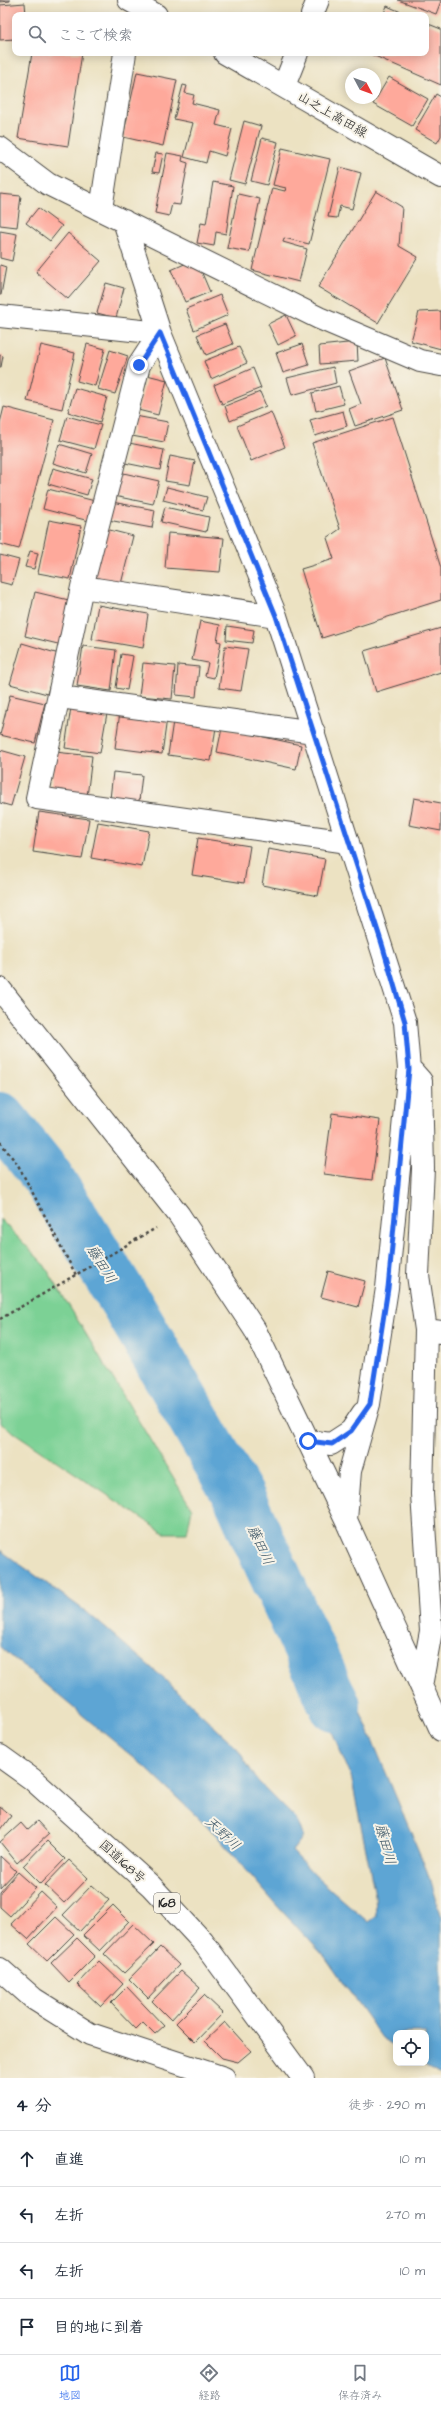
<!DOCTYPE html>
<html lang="ja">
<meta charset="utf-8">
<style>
body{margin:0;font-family:"Architects Daughter","Klee One",sans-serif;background:#f6f6f7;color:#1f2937}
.controls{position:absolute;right:12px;bottom:12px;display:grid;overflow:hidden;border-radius:8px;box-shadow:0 2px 10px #0003}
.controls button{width:36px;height:36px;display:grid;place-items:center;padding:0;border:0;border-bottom:1px solid #e0e1e3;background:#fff;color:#1f2937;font:20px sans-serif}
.compass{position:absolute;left:345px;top:68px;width:36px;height:36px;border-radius:50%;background:#fff;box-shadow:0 2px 10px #0003;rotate:131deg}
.stop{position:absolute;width:12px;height:12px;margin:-9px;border:3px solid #2563eb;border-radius:50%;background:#fff}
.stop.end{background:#2563eb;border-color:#fff;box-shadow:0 1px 4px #0008}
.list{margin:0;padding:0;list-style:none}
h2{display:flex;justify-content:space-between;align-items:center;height:52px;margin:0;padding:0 16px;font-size:17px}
h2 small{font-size:13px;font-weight:400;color:#747a83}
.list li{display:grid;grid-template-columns:26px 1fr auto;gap:12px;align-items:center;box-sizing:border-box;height:56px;padding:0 16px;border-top:1px solid #e0e1e3}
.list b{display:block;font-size:15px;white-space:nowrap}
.list em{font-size:13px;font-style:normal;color:#747a83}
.icon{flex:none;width:22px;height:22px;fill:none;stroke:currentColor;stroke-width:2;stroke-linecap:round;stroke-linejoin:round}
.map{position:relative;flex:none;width:441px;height:2078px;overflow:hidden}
.search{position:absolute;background:#fff;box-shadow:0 2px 10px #0003;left:12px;right:12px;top:12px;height:44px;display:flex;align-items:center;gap:10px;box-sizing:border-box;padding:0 14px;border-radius:8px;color:#747a83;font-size:15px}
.sheet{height:276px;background:#fff}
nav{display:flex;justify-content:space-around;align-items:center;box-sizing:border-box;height:56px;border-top:1px solid #e0e1e3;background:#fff;font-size:11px;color:#747a83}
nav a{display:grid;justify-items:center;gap:2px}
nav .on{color:#2563eb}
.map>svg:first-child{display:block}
.green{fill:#7bd195;stroke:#537e60}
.water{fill:#5da5d4;stroke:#446880}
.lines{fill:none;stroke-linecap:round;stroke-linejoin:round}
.river{stroke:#5da5d4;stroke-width:52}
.building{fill:#fea99b}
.minor-casing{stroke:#484642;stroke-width:24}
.highway-casing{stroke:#484642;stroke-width:24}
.path{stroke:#484642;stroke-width:2.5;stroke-dasharray:3 3;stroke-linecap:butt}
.minor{stroke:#fff;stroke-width:22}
.highway{stroke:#fff;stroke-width:22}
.route{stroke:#2563eb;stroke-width:5}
.labels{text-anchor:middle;stroke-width:4;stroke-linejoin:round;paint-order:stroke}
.shield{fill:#f7f3e8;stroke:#686764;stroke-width:1}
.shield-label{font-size:12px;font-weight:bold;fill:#2b2b2b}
.street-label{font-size:13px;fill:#2b2b2b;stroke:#f7f3e8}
.water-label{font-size:14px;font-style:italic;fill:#3c5666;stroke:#f7f3e8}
</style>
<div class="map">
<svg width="441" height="2078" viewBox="0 0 441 2078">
<rect width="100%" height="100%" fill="#f7f3e8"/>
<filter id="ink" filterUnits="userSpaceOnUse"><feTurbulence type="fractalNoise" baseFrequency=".025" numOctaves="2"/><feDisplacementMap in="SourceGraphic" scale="8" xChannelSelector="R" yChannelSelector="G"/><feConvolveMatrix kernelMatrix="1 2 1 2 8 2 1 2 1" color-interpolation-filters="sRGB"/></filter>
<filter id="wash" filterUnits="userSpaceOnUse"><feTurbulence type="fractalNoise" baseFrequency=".012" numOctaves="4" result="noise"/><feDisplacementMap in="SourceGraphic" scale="16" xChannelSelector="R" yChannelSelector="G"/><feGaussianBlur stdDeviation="0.9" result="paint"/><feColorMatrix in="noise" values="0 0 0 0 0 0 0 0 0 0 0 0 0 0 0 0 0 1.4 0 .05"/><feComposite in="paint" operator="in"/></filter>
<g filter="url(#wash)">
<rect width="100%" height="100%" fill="#ece2c2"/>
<path class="green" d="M0,1219L43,1263L192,1509L187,1533H164L0,1423Z"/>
<path class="water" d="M0,1550L88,1613L161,1676L237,1748L257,1780L296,1819L303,1837L292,1851L316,1876L368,1922L376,1916L375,1895L351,1776L294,1643L328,1634L427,1871L441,1918V2076L422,2063H426V2033H396V2047L382,2038L325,1957L278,1907L216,1835L145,1767L0,1647Z"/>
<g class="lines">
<path class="river" d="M0,1118L46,1175L127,1304L238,1495L335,1706"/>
</g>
<g id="blocks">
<path class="building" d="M0,0H10V1L0,2Z
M398,0H441V1L436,14Z
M25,3L26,15H15V39L0,40V5Z
M387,6L408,15H383Z
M426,23L441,29V85L368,53H426Z
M32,53H82L68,146L18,138Z
M137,72L177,80L163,146L123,137Z
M389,77L428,99L412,126L373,104Z
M183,85L187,86L185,93L194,95L192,103L220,110L216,125L232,129L225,156L209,151L206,163L184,157L193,123L174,119Z
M436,94L441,97V136L437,143L415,130Z
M244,121L261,126L245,184L229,180Z
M262,138L278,142L267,185L251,181Z
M282,148L330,159L309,244L284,238L283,242L307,249L299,282L252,270L272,188L285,191L286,188L273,185Z
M156,153L163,154L159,173L152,172Z
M167,153L183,156L182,161L188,163L180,205L172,204L169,216L155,213Z
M340,167L361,173L352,209L340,206L337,218L328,217Z
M213,182L233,186L226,234L216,232L214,246L197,243L201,223L206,224Z
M376,191L402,207L399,246L418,257L378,323L318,287Z
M0,194L21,196L17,227L0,225Z
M238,194L260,199L249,252L227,248Z
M38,208L62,226L50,241L26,223Z
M0,231L17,234L12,261L0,258Z
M68,233L101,261L68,299L36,272Z
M196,259L210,292L185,302L171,270Z
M0,265L6,267L1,295H0Z
M106,283L124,288L116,318L97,313Z
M220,295L228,315L194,330L186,309Z
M441,311V349L411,341L419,312Z
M286,315L296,336L278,345L268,324Z
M225,324L233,344L206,355L197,335Z
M357,342L358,361L320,364L319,346Z
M87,344L105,349L95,386L77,381Z
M302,344L309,365L283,373L276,353Z
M41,345L75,353L62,409L27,401Z
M239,347L247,363L211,379L204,361Z
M110,350L128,356L115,394L98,389Z
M0,355L3,356L1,367H0Z
M385,358L403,410L355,426L349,409L361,404L349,371Z
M333,367L336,383L292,395L287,378Z
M253,368L261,388L222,404L214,385Z
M147,375L167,380L158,415L138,410Z
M339,386L344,404L316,411L312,393Z
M75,388L107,397L100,422L68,412Z
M260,392L266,406L230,421L225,406Z
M4,407L54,420L19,549L0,544V423Z
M343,411L347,426L315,436L310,420Z
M271,412L285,447L251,461L237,426Z
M67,416L101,425L94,449L60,440Z
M135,416L168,422L164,442L132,436Z
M393,417L441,568V600L322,638L301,569L334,559L327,538L340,529L312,443Z
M129,443L164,450L160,470L125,463Z
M59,444L92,454L86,473L53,463Z
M170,456L195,461L190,485L165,481Z
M53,468L92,479L87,495L48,484Z
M119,472L159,481L153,504L114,496Z
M167,487L207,497L203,510L163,500Z
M48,489L95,501L89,521L43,509Z
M112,502L155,510L152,528L108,520Z
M165,507L209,517L206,532L161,522Z
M49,520L81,526L70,579L38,573Z
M98,527L133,536L121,584L87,575Z
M168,533L224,538L220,572L165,568Z
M30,551L38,553L34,569L25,567Z
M0,555L19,560L12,585L0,582Z
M35,592L73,601L62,645L25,636Z
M98,605L148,614L143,648L92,639Z
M200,621L220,625L217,641L221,642L214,678L205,676L208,663L192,660Z
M227,626L254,630L252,643L226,640Z
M441,628V672L376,692L364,651Z
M22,643L59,654L47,694L10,684Z
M83,646L116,650L111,691L77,686Z
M225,646L248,649L241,691L219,688Z
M121,654L133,656L127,690L116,688Z
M143,663L175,666L172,699L139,696Z
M178,665L199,667L196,697L176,695Z
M10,695L45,703L35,743L0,735Z
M71,707L107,713L100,753L65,748Z
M120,712L167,718L162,754L115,748Z
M173,721L216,727L211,761L168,755Z
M222,728L301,745L296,769L217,752Z
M0,750L25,757L11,806L0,803Z
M55,752L92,756L87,797L50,792Z
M113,772L142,775L139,801L110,799Z
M414,798L441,803V831L409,825Z
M39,812L89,819L82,859L33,852Z
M98,822L149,831L142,867L91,858Z
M198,838L250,846L244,883L192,875Z
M268,849L325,859L318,896L262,885Z
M332,1113L380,1120L372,1180L324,1174Z
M328,1271L365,1281L358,1307L321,1297Z
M0,1807L11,1816L0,1831Z
M37,1821L49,1834L17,1863L0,1842L21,1823L27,1830Z
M47,1841L65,1859L41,1884L23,1866Z
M0,1856L16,1871L0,1888Z
M69,1860L88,1878L64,1903L45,1885Z
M18,1872L36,1888L10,1916L0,1907V1892Z
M92,1885L109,1900L80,1931L63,1915Z
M41,1892L57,1907L28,1939L11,1924Z
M113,1905L129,1921L100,1951L83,1935Z
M56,1917L74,1934L47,1961L29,1944Z
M133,1924L154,1944L124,1973L104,1954Z
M77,1938L95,1956L69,1982L51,1963Z
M160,1947L179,1965L148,1998L129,1979Z
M99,1961L123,1984L101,2007L77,1984Z
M181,1971L200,1988L171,2020L152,2001Z
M127,1987L164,2026L155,2034L143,2022L136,2029L111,2003Z
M204,1995L223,2013L195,2042L176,2023Z
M225,2022L251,2051L238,2062L222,2058L205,2041Z"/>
</g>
</g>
<g filter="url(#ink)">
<use href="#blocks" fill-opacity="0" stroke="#484642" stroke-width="1"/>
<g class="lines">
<g class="minor-casing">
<path id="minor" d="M129,0L156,15
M312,15L318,0
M225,53L441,177
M284,86L297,53
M0,148L48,184L319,318L420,361L441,365
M101,209L125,53
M124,221L160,333L276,616L405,1022L409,1069L387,1288L369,1404L350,1471L346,1520
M0,316L160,333L139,365L82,587L37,798L348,842
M82,587L276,616
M60,697L314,732
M0,989L179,1215L255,1330L346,1520L441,1730
M413,1072L421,1081L423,1168L418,1275L426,1330
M308,1441L331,1444L351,1431L363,1413
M421,1686L431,1631L422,1494L426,1330L441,1332
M0,1969L34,1999L90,2034L224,2078"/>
</g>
<g class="highway-casing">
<path id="highway" d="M0,1756L32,1779L151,1886L203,1942L303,2078"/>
</g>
<path class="path" d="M0,1142L18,1165L76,1275
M0,1319L156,1228"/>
<use href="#minor" class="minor"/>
<use href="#highway" class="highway"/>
</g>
</g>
<g class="lines" filter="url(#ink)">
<path class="route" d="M139,365L160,333L276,616L382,944L405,1022L409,1069L388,1288L370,1404L351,1431L332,1444L308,1441"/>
</g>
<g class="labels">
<rect class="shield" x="154" y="1893" width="26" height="20" rx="3"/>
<g class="shield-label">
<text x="167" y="1907">168</text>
</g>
<g class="street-label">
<text transform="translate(333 114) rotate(30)" y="5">山之上高田線</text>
<text transform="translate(123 1861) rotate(42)" y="5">国道168号</text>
</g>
<g class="water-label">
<text transform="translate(102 1264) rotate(58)" y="5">藤田川</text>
<text transform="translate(261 1545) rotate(65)" y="5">藤田川</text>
<text transform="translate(223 1833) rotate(43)" y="5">天野川</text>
<text transform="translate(386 1844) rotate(75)" y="5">藤田川</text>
</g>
</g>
</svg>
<div class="controls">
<button><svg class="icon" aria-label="locate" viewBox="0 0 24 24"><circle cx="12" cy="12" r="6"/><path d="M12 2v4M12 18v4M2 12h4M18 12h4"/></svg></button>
</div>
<svg class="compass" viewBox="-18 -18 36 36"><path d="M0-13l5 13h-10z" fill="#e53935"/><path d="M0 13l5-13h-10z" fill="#747a83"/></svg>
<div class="stop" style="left:308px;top:1441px"></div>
<div class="stop end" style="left:139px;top:365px"></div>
<div class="search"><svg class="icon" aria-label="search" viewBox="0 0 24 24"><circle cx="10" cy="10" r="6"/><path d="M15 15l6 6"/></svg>ここで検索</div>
</div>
<section class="sheet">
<h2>4 分<small>徒歩 · 290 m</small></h2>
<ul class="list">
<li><svg class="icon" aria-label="ahead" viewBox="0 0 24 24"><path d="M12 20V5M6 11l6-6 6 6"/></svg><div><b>直進</b></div><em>10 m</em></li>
<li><svg class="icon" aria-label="left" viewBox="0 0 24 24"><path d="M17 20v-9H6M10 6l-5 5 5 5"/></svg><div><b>左折</b></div><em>270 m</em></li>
<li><svg class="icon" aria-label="left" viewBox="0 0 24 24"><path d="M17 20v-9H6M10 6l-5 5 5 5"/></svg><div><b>左折</b></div><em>10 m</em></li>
<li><svg class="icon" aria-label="arrive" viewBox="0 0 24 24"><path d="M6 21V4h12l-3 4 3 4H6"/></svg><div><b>目的地に到着</b></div></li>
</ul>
</section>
<nav>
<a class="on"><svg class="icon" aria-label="map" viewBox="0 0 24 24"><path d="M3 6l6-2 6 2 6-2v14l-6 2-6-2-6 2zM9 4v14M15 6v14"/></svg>地図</a>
<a><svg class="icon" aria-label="directions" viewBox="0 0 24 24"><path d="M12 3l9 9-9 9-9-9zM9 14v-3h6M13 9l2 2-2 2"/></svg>経路</a>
<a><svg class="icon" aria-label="saved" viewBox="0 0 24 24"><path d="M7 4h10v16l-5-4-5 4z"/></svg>保存済み</a>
</nav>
